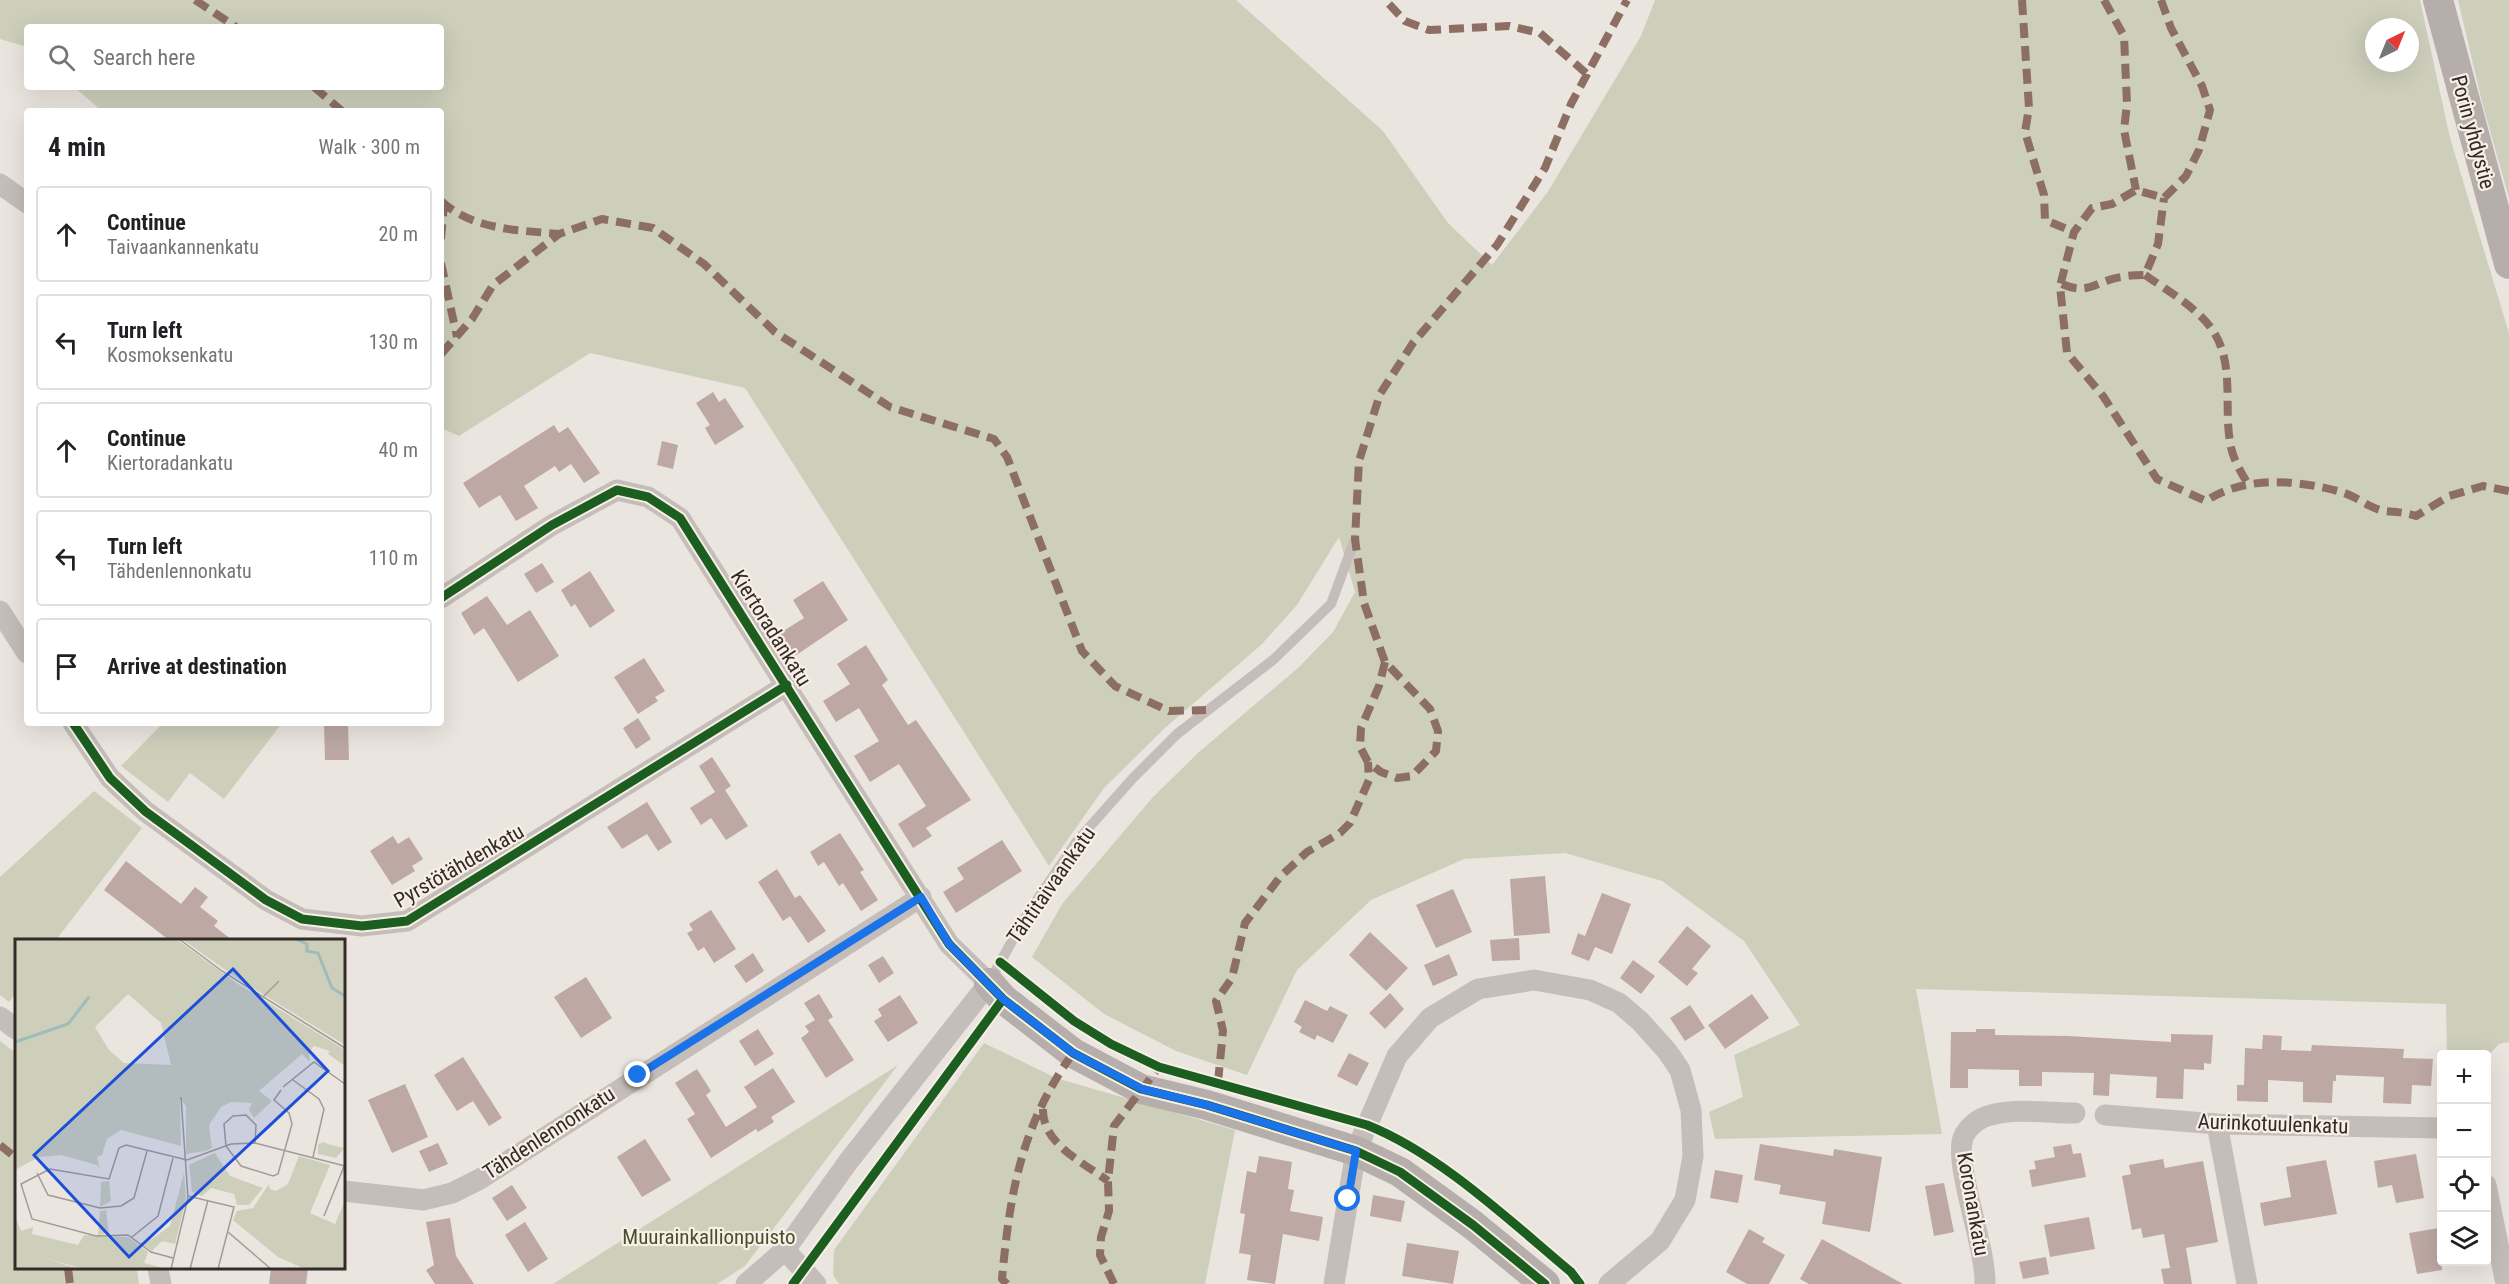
<!DOCTYPE html>
<meta charset="utf-8">
<style>
body{margin:0;font-family:"Roboto Condensed",sans-serif;background:#f2f2f2;color:#202124}
.controls{position:absolute;right:18px;bottom:18px;display:grid;overflow:hidden;border-radius:6px;box-shadow:0 6px 24px #0002}
.controls button{width:54px;height:54px;display:grid;place-items:center;padding:0;border:0;border-bottom:2px solid #e0e0e0;background:#fff;color:#202124;font:30px sans-serif}
.compass{position:absolute;left:2365px;top:18px;width:54px;height:54px;border-radius:50%;background:#fff;box-shadow:0 6px 24px #0002;rotate:43deg}
.stop{position:absolute;width:18px;height:18px;margin:-14px;border:4px solid #1a73e8;border-radius:50%;background:#fff}
.stop.end{background:#1a73e8;border-color:#fff;box-shadow:0 2px 6px #0008}
.list{margin:0;padding:0;list-style:none}
h2{display:flex;justify-content:space-between;align-items:center;height:78px;margin:0;padding:0 24px;font-size:26px}
h2 small{font-size:20px;font-weight:400;color:#757577}
.list li{display:grid;grid-template-columns:39px 1fr auto;gap:18px;align-items:center;box-sizing:border-box;height:96px;margin:0 12px 12px;padding:0 12px;border:2px solid #e0e0e0;border-radius:6px}
.list b{display:block;font-size:22px;white-space:nowrap}
.list p{margin:0;font-size:20px;white-space:nowrap;color:#757577}
.list em{font-size:20px;font-style:normal;color:#757577}
.icon{flex:none;width:33px;height:33px;fill:none;stroke:currentColor;stroke-width:2;stroke-linecap:round;stroke-linejoin:round}
.map{position:relative;flex:none;width:2509px;height:1284px;overflow:hidden}
.search{position:absolute;background:#fff;box-shadow:0 6px 24px #0002;left:24px;top:24px;width:420px;height:66px;display:flex;align-items:center;gap:15px;box-sizing:border-box;padding:0 21px;border-radius:6px;color:#757577;font-size:22px}
.panel{position:absolute;background:#fff;box-shadow:0 6px 24px #0002;left:24px;top:108px;width:420px;height:618px;border-radius:6px}
.map>svg:first-child{display:block}
.green{fill:#cdcfbb;fill-rule:evenodd}
.building{fill:#bda8a3}
.lines{fill:none;stroke-linecap:round;stroke-linejoin:round}
.lane{stroke:#c4bdb9;stroke-width:10}
.street{stroke:#c4bdb9;stroke-width:21}
.secondary{stroke:#b5aeaa;stroke-width:30}
.quiet{stroke:#8d6e63;stroke-width:8;stroke-dasharray:15 8;stroke-linecap:butt}
.cycleway-casing{stroke:#f8efe7;stroke-width:13}
.cycleway{stroke:#1b5e20;stroke-width:9}
.route{stroke:#1a73e8;stroke-width:8}
.labels{text-anchor:middle;stroke-width:4.5;stroke-linejoin:round;paint-order:stroke}
.street-label{font-size:21px;fill:#342b28;stroke:#f8efe7}
.park-label{font-size:21px;fill:#46502d;stroke:#f8efe7}
.inset-river{fill:none;stroke:#9dbcba;stroke-width:3}
.inset-road{fill:none;stroke:#a29b96;stroke-width:1.5}
.view{fill:#1d4ed8;fill-opacity:0.15;stroke:#1d4ed8;stroke-width:3}
.inset-edge{fill:none;stroke:#342b28;stroke-width:3}
</style>
<div class="map">
<svg width="2509" height="1284" viewBox="0 0 2509 1284">
<rect width="100%" height="100%" fill="#ebe5e0"/>
<path class="green" d="M0,0H1236L1383,131L1448,223L1492,265L1547,193L1641,36L1655,0H2420L2450,138L2509,333V1042L2499,1044L2487,1057L2486,1054H2447L2446,1004L1916,989L1942,1134L1715,1139L1709,1112L1743,1097L1734,1055L1800,1025L1744,941L1662,881L1565,853L1464,859L1371,900L1297,970L1247,1075L1176,1051L1104,1014L1032,957L1062,904L1153,797L1199,752L1299,667L1333,632L1355,592L1339,537L1297,605L1261,645L1166,727L1104,788L1049,866L745,388L590,353L459,436L441,428V111H102L74,87H441V27H27V47L0,39ZM2374,27H2410V63H2374Z
M2458,0H2509V198L2482,102Z
M163,723H282L224,799L190,773L168,802L121,766Z
M94,791L142,828L56,940H16V993L9,1002L0,995V877Z
M0,1041L16,1053V1268H137L139,1284H0Z
M984,1043L1056,1078L1235,1130L1205,1284H839L833,1275L834,1250Z
M898,1065L745,1266L717,1284H553Z"/>
<path class="building" d="M713,392L719,402L725,398L744,427L715,445L705,428L710,425L696,403Z
M554,425L559,433L568,427L600,473L584,483L571,464L559,472L555,466L524,486L538,508L516,521L500,495L479,508L463,483Z
M662,441L678,445L673,469L657,465Z
M542,563L554,582L536,593L524,574Z
M590,571L615,611L590,628L575,604L571,607L561,590Z
M823,581L848,620L792,658L777,635L804,618L793,600Z
M487,596L507,625L530,610L559,656L518,682L484,628L474,635L461,613Z
M866,645L888,680L882,685L908,725L916,720L971,800L926,828L932,836L913,848L898,824L926,806L899,764L870,782L854,756L879,741L859,708L836,722L823,701L850,684L837,664Z
M644,658L665,691L655,697L658,701L638,714L614,677Z
M638,718L651,739L636,749L623,728Z
M324,723H348L349,760H325Z
M712,757L731,786L725,790L748,826L726,840L711,818L701,825L690,808L715,792L699,766Z
M647,802L672,842L658,851L647,834L622,849L607,827Z
M840,833L864,870L860,872L878,900L861,911L843,883L839,886L824,862L818,866L810,852Z
M393,836L398,844L409,837L423,859L412,866L415,871L392,885L370,851Z
M1002,840L1022,871L956,913L943,892L964,879L957,868Z
M126,861L181,904L195,887L208,897L200,907L218,921L214,926L232,940H169L104,890Z
M777,869L795,898L800,895L826,931L808,943L790,916L783,921L758,882Z
M1545,876L1550,933L1514,936L1510,879Z
M1453,889L1472,932L1436,948L1416,905Z
M1602,893L1631,904L1612,954L1595,947L1589,961L1571,954L1578,933L1585,936Z
M711,910L736,949L714,963L704,947L698,951L687,933L693,930L689,924Z
M1687,926L1711,946L1692,969L1698,973L1687,986L1658,962Z
M1370,932L1408,968L1386,991L1349,955Z
M1519,938L1520,960L1492,961L1490,940Z
M753,953L764,971L746,983L734,966Z
M1449,954L1458,975L1433,986L1424,965Z
M883,956L894,973L879,983L868,965Z
M1633,960L1655,976L1641,994L1620,978Z
M586,977L612,1018L581,1038L554,997Z
M1390,993L1404,1009L1385,1029L1369,1013Z
M819,994L833,1017L828,1020L854,1060L826,1078L801,1038L809,1032L805,1026L815,1020L804,1003Z
M1752,994L1769,1018L1725,1049L1708,1025Z
M900,995L918,1023L888,1042L874,1021L882,1016L878,1009Z
M1305,1000L1327,1011L1330,1006L1348,1015L1333,1043L1317,1035L1315,1040L1299,1032L1302,1027L1294,1022Z
M1690,1005L1705,1028L1685,1041L1670,1018Z
M758,1029L774,1054L755,1066L739,1041Z
M1976,1029H1995V1035L2068,1036L2171,1042V1034L2213,1035L2211,1064L2204,1063V1070L2184,1069L2183,1099L2156,1098L2157,1077L2110,1074L2109,1096L2093,1095L2094,1073L2042,1072V1086H2019V1070L1968,1069V1088H1950L1951,1032H1976Z
M2263,1035L2282,1036L2281,1050L2311,1051L2312,1045L2404,1049L2403,1058L2433,1059L2431,1086L2412,1085L2411,1104L2383,1103L2384,1077L2336,1075V1081H2333L2332,1103L2303,1102V1082L2268,1080V1102L2237,1101V1085H2244L2245,1048L2262,1049Z
M1349,1053L1369,1063L1357,1086L1337,1076Z
M463,1057L502,1118L489,1126L473,1101L457,1111L434,1075Z
M773,1068L795,1102L771,1117L774,1122L758,1132L756,1129L711,1158L687,1119L695,1114L675,1083L697,1069L711,1091L706,1095L726,1127L757,1107L744,1087Z
M405,1084L428,1137L392,1153L368,1100Z
M645,1139L671,1180L642,1197L617,1157Z
M438,1143L448,1164L429,1172L419,1151Z
M1760,1144L1833,1156L1834,1149L1882,1157L1870,1232L1822,1224L1826,1202L1779,1194L1781,1185L1754,1180Z
M2071,1144L2073,1154L2081,1153L2086,1177L2032,1187L2029,1170L2036,1169L2034,1161L2055,1157L2053,1147Z
M2416,1154L2424,1198L2396,1203L2392,1185L2378,1188L2374,1161Z
M1259,1156L1292,1162L1288,1189L1294,1190L1290,1211L1323,1217L1319,1241L1283,1234L1275,1284L1247,1280L1251,1255L1239,1253L1245,1214L1240,1213L1247,1171L1256,1173Z
M2163,1159L2165,1168L2203,1161L2218,1242L2186,1248L2192,1284H2164L2161,1269L2170,1268L2164,1234L2143,1238L2141,1228L2132,1230L2122,1176L2131,1174L2129,1165Z
M2326,1160L2337,1214L2264,1226L2260,1203L2291,1197L2286,1167Z
M1715,1170L1743,1175L1738,1203L1710,1198Z
M1944,1183L1954,1232L1934,1236L1925,1186Z
M512,1185L527,1208L507,1221L492,1198Z
M1373,1195L1405,1201L1401,1222L1370,1216Z
M2089,1217L2095,1249L2050,1257L2044,1225Z
M450,1218L456,1256L474,1284H435L426,1270L434,1265L426,1222Z
M525,1222L548,1259L528,1272L505,1235Z
M2439,1228L2442,1270L2417,1274L2409,1233Z
M1749,1229L1765,1238L1762,1242L1785,1255L1769,1284H1747L1726,1272Z
M1822,1239L1903,1284H1809L1800,1279Z
M1407,1243L1459,1251L1453,1284L1402,1276Z
M2046,1257L2049,1274L2023,1279L2019,1262Z
M271,1268H308L306,1284H269Z"/>
<g class="lines">
<path class="lane" d="M989,983L1024,919L1077,841L1133,778L1177,734L1273,660L1331,604L1355,539"/>
<path class="street" d="M0,184L27,203
M441,598L552,525L617,490L648,497L680,518L949,944L989,983L848,1162L785,1250L746,1284
M0,611L27,653
M73,723L110,778L145,811L266,900L302,919L362,926L407,921L787,685
M0,1017L16,1029
M2105,1115L2217,1124L2442,1128
M2217,1124L2247,1284
M2486,1185L2506,1284
M344,1191L423,1200L452,1193L480,1179L921,897
M785,1250L816,1284
M158,1268L161,1284
M1334,1284L1356,1151L1397,1056L1430,1018L1478,989L1534,980L1590,990L1619,1003L1640,1021L1667,1051L1680,1070L1691,1110L1693,1156L1685,1200L1660,1241L1609,1284
M1985,1284C1986,1247 1954,1165 1963,1138C1967,1127 1980,1117 1991,1115C2017,1108 2048,1113 2075,1113"/>
<path class="secondary" d="M2438,0L2509,264
M989,983L1003,999L1073,1053L1141,1089L1207,1105L1356,1151L1400,1172L1473,1225L1545,1284"/>
<path class="quiet" d="M195,0L236,27
M2022,0L2029,108L2025,132L2044,195L2045,220L2074,232
M2104,0L2124,36L2127,104L2124,130L2136,190
M2161,0L2171,28L2202,86L2210,110L2199,150L2186,176L2164,198L2136,190L2112,204L2092,208L2074,232L2060,286L2067,353L2103,396L2157,479L2206,501C2245,475 2298,480 2341,492C2356,496 2369,508 2384,511C2395,512 2404,512 2416,516L2449,496L2483,486L2509,491
M1389,4L1405,21L1429,30L1509,26L1540,33L1587,74
M314,87L342,111
M441,201C473,230 517,230 559,234
M441,239L444,203
M441,263L457,337
M2145,275C2168,291 2200,309 2215,334C2234,366 2224,407 2230,442C2232,457 2240,471 2248,484
M2062,284C2089,296 2095,281 2121,277C2129,275 2137,275 2145,275L2158,244L2164,198
M441,354L472,319L493,285L559,234L602,219L653,228L704,264L775,332L832,369L890,407L994,439L1007,457L1082,651L1115,686L1169,711L1206,710
M1385,662L1379,686L1361,728L1360,747L1368,762L1381,772L1397,778L1412,776L1436,751L1438,731L1430,709L1385,662L1364,603L1355,539L1359,461L1380,394L1413,343L1497,245L1545,168L1571,104L1627,0
M1218,1082L1223,1031L1216,1001L1232,978L1245,923L1280,877L1307,852L1340,833L1350,823L1369,780L1368,762
M1043,1109C1042,1144 1083,1162 1108,1181
M0,1145L16,1158
M68,1268L70,1284
M1007,1284L1002,1279C1010,1192 1021,1126 1073,1053
M1114,1284L1100,1255L1101,1237L1109,1211L1108,1181L1114,1126L1159,1067"/>
<g class="cycleway-casing">
<path id="cycleway" d="M441,598L552,525L617,490L648,497L680,518L949,944L1003,999L1073,1053L1141,1089L1207,1105L1356,1151L1400,1172L1473,1225L1545,1284
M73,723L110,778L145,811L266,900L302,919L362,926L407,921L787,685
M1000,962L1074,1021L1111,1044L1159,1067L1367,1125C1440,1154 1511,1222 1571,1272L1580,1284
M793,1284L1003,999"/>
</g>
<use href="#cycleway" class="cycleway"/>
</g>
<g class="lines">
<path class="route" d="M638,1075L921,897L949,944L1003,999L1073,1053L1142,1089L1207,1105L1356,1151L1348,1199"/>
</g>
<g class="labels">
<g class="street-label">
<text transform="translate(2473 132) rotate(75)" y="7">Porin yhdystie</text>
<text transform="translate(771 628) rotate(58)" y="7">Kiertoradankatu</text>
<text transform="translate(459 866) rotate(-30)" y="7">Pyrstötähdenkatu</text>
<text transform="translate(1051 885) rotate(-55)" y="7">Tähtitaivaankatu</text>
<text transform="translate(2273 1124) rotate(2)" y="7">Aurinkotuulenkatu</text>
<text transform="translate(549 1133) rotate(-33)" y="7">Tähdenlennonkatu</text>
<text transform="translate(1973 1204) rotate(80)" y="7">Koronankatu</text>
</g>
<g class="park-label">
<text x="709" y="1244">Muurainkallionpuisto</text>
</g>
</g>
<g transform="translate(15 939)">
<rect width="330" height="330" fill="#ebe5e0"/>
<path d="M0,0H161L223,45L330,111V127L313,115L315,112L299,107L294,114L295,123L287,115L244,152L257,162L239,179L234,171L237,164L216,163L206,168L194,186L197,209L190,212L171,215V167L165,160L166,207L106,191L92,200L87,216L82,218L85,231L82,226L46,216L24,218L0,231ZM113,55L146,84L156,126L109,124L94,111L80,88ZM167,0H330V106L223,40ZM308,203L316,206L329,209L321,219L303,215V206ZM200,214L215,237L248,249L234,266H222L219,255L196,249L187,257L177,253L174,226ZM284,217L315,226L295,274L320,285L330,262V330H290L263,318L218,281L222,272L238,269L254,245L255,250L261,252L273,245ZM169,234L171,261L160,305L147,302L137,312L128,306L155,287ZM94,242L96,262L85,268L86,243ZM91,271L94,294L83,296L85,272ZM0,277L6,292L18,288L17,295L63,306L69,296L113,298L133,313L129,324L152,330H69L29,319L64,330H0Z" fill="#cdcfbb" fill-rule="evenodd"/>
<path class="inset-river" d="M281,0L292,5V12L303,14L317,49L330,57M0,103L53,85L74,58"/>
<path class="inset-road" d="M164,0L207,32L330,109M248,58L264,42M278,141L304,160L309,170L298,218M268,148L299,123L330,145M240,204L241,186L231,176L218,177L209,185L211,207L226,227L258,237L263,235L277,185L274,174L259,161L266,151M22,234L33,256L85,269L106,267L119,259L132,212M173,257L219,268L203,330M309,277L330,225M213,293L256,330M117,298L143,277L158,219M158,319L136,313L113,296L81,297L17,280L6,245L35,230L94,240L104,209L111,206L172,221L216,205L240,204L330,227M156,330L173,259L166,158M175,330L193,261"/>
<path class="view" d="M218,30L313,132L114,318L19,216Z"/>
<rect width="330" height="330" class="inset-edge"/>
</g>
</svg>
<div class="controls">
<button>+</button>
<button>−</button>
<button><svg class="icon" aria-label="locate" viewBox="0 0 24 24"><circle cx="12" cy="12" r="6"/><path d="M12 2v4M12 18v4M2 12h4M18 12h4"/></svg></button>
<button><svg class="icon" aria-label="layers" viewBox="0 0 24 24"><path d="M12 4l9 5-9 5-9-5zM3 14l9 5 9-5"/></svg></button>
</div>
<svg class="compass" viewBox="-18 -18 36 36"><path d="M0-13l5 13h-10z" fill="#e53935"/><path d="M0 13l5-13h-10z" fill="#757577"/></svg>
<div class="stop" style="left:1348px;top:1199px"></div>
<div class="stop end" style="left:638px;top:1075px"></div>
<div class="search"><svg class="icon" aria-label="search" viewBox="0 0 24 24"><circle cx="10" cy="10" r="6"/><path d="M15 15l6 6"/></svg>Search here</div>
<section class="panel">
<h2>4 min<small>Walk · 300 m</small></h2>
<ul class="list">
<li><svg class="icon" aria-label="ahead" viewBox="0 0 24 24"><path d="M12 20V5M6 11l6-6 6 6"/></svg><div><b>Continue</b><p>Taivaankannenkatu</p></div><em>20 m</em></li>
<li><svg class="icon" aria-label="left" viewBox="0 0 24 24"><path d="M17 20v-9H6M10 6l-5 5 5 5"/></svg><div><b>Turn left</b><p>Kosmoksenkatu</p></div><em>130 m</em></li>
<li><svg class="icon" aria-label="ahead" viewBox="0 0 24 24"><path d="M12 20V5M6 11l6-6 6 6"/></svg><div><b>Continue</b><p>Kiertoradankatu</p></div><em>40 m</em></li>
<li><svg class="icon" aria-label="left" viewBox="0 0 24 24"><path d="M17 20v-9H6M10 6l-5 5 5 5"/></svg><div><b>Turn left</b><p>Tähdenlennonkatu</p></div><em>110 m</em></li>
<li><svg class="icon" aria-label="arrive" viewBox="0 0 24 24"><path d="M6 21V4h12l-3 4 3 4H6"/></svg><div><b>Arrive at destination</b></div></li>
</ul>
</section>
</div>
